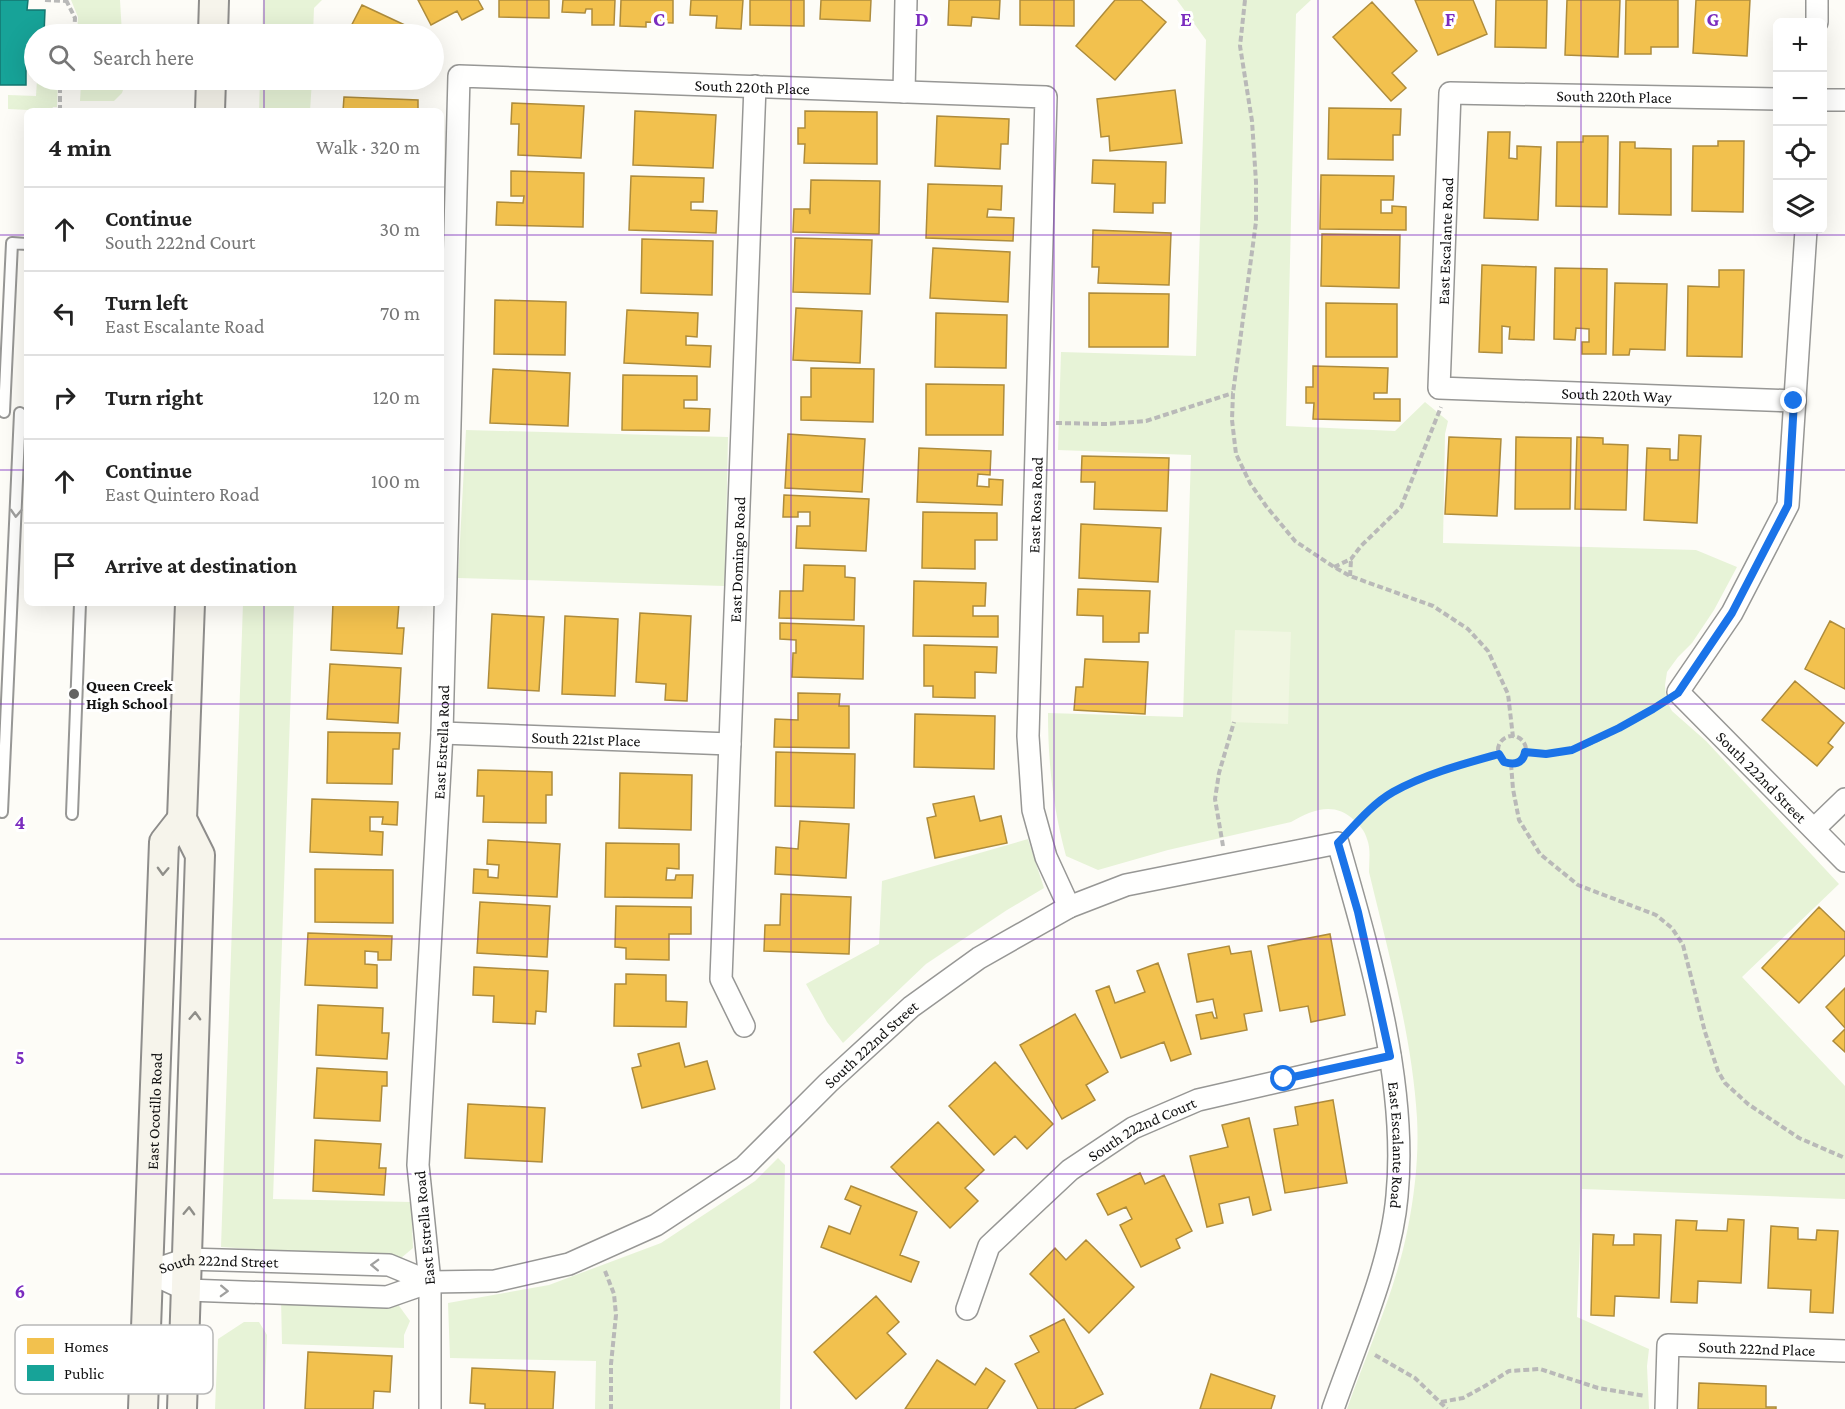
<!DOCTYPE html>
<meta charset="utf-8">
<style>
body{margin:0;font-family:"Crimson Pro",serif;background:#f6f6f6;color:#222}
.controls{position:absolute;right:18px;top:18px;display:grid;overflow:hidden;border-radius:9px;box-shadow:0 6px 24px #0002}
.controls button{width:54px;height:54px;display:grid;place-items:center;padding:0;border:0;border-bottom:2px solid #e0e0e0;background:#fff;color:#222;font:30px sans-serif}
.stop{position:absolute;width:18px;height:18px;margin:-14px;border:4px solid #1a73e8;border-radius:50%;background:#fff}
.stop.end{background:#1a73e8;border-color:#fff;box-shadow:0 2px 6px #0008}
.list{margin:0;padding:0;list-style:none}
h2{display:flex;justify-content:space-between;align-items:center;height:78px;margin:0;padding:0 24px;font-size:26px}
h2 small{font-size:20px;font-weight:400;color:#767676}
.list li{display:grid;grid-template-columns:39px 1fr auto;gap:18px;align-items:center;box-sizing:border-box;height:84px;padding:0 24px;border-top:2px solid #e0e0e0}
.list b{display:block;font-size:22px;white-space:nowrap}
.list p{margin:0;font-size:20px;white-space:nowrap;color:#767676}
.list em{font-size:20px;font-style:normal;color:#767676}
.icon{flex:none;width:33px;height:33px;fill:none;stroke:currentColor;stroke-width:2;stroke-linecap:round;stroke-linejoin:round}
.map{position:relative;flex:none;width:1845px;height:1409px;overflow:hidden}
.search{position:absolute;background:#fff;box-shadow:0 6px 24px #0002;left:24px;top:24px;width:420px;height:66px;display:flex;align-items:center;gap:15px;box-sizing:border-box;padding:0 21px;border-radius:33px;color:#767676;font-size:22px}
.panel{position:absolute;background:#fff;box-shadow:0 6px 24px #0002;left:24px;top:108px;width:420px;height:498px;border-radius:9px}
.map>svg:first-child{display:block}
.green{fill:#e7f3d7}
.pitch{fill:#f0f6e1}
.homes{fill:#f2c14e;stroke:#ae8c3c;stroke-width:1.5}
.public{fill:#17a398;stroke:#157770;stroke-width:1.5}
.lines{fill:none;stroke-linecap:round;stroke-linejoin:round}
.lane-casing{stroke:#979795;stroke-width:14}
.street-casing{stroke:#979795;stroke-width:24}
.secondary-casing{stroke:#8e8d8b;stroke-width:32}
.path{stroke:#b9b9b8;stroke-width:4;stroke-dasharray:6 3;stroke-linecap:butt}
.lane{stroke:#fffffe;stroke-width:10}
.street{stroke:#fffffe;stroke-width:21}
.secondary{stroke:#f6f4eb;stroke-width:28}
.oneway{stroke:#a0a09f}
.oneway2{stroke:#8f8e89}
.route{stroke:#1a73e8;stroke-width:8}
.grid{fill:none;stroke:#7b2cbf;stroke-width:1.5;stroke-opacity:0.55}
.poi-dot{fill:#646362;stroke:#fff;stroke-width:2}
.labels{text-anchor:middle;stroke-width:6;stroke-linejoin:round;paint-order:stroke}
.street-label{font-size:16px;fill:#111;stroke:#fff}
.poi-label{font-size:16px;font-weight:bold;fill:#111;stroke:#fff;text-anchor:start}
.key{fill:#fff;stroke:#b8b8b8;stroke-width:1.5}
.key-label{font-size:16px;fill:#111}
.grid-label{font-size:20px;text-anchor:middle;font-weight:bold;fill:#7b2cbf;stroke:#fff;stroke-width:6;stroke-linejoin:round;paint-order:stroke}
</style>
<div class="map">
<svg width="1845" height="1409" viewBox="0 0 1845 1409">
<rect width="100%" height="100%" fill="#fdfcf7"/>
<path class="green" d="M71,0H120L122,34H77L78,17Z
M263,0H322L314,8L313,34H262Z
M1177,0H1311L1296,14L1286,426L1395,431L1425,402L1448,421L1445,434L1443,543L1696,550L1737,567L1714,610L1692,643L1678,657L1667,672L1665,685L1666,700L1672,711L1706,741L1839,884L1742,977L1845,1086V1199L1582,1189L1577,1317L1649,1349L1647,1366L1649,1409H1347C1368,1349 1396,1290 1408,1227C1415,1192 1419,1154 1417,1118C1412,1035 1388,952 1369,872C1369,861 1371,849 1367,839C1365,831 1360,826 1354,820C1334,801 1312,810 1291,822L1168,850L1098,870L1066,856C1053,808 1048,763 1048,713L1183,717L1191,455L1058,450L1061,352L1196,356L1206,40Z
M37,80H58L57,107H53L51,111L8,109V95L36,96Z
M78,80H126L122,93L114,101H80L81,84Z
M260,80H312L310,111H259Z
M466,430L728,437L725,586L458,578Z
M243,603H294L273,1199L411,1202L413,1248L401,1258L221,1247Z
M1028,839L1044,888L1007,910L926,964L843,1043L827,1022L806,984L879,944L882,881Z
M778,1158L785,1165L780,1409H595L596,1361L450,1358L448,1303L549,1285L661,1243L755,1181Z
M281,1299L397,1303L410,1321L404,1335V1348L282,1344Z
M244,1322H259L267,1335L264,1409H215L218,1339Z"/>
<path class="pitch" d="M1235,630L1291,632L1288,724L1231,722Z"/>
<path class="homes" d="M418,0H478L483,9L462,20L457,11L431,25Z
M499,0H549V18L499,17Z
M563,0H615L614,25H592V9H586L585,13L562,12Z
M621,0H673V23L646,22V27L620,26Z
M691,0H743L741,29L716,28L717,16L690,15Z
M750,0H804V26L750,25Z
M821,0H871L870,21L820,19Z
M949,0H1000L999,19L972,17L971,26L948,25Z
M1020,0H1074V26L1020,25Z
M1115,0H1141L1166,22L1115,80L1076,46Z
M1415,0H1473L1487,34L1438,55Z
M1496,0H1547L1546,48L1495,47Z
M1567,0H1620L1618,57L1565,55Z
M1626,0H1678V47H1651V54H1625Z
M1696,0H1750L1747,56L1693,53Z
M1372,2L1417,51L1392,73L1406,88L1391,101L1333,37Z
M362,5L424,34H347Z
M1175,90L1182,143L1110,151L1109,136L1101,137L1097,99Z
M344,97L418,100V111H343Z
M512,103L584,106L581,158L518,155L519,124H511Z
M1329,108L1401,109L1400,135H1393V160L1328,159Z
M635,111L716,115L713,168L633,165Z
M805,111L877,112V164L804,163L805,144H798V128H805Z
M937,116L1009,119L1008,144H1001L1000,169L935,166Z
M1488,132H1510L1509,158L1517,159V146L1541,147L1538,220L1484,218Z
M1583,136H1608L1607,207L1556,206L1557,142H1583Z
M1718,141H1744L1743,212L1692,211L1693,146H1718Z
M1620,142H1635V148L1671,149V215L1619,214Z
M1093,160L1166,162L1165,203H1153V213L1114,212L1115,184L1092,183Z
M511,171L584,173L583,227L496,225L497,202L523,203L524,196H511Z
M1321,175L1394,176L1393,200H1381V213H1392V206L1406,207V230L1320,229Z
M631,176L704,178L703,202H691V210L717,211L716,233L629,230Z
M811,180L880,181L879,234L793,232L794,209H809L810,214Z
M928,184L1002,186L1001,210L988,209L987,217L1014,218L1013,241L926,238Z
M1093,230L1171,233L1169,285L1098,283L1099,267H1092Z
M1322,234L1400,235L1399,288L1321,286Z
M795,238L872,240L870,294L793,292Z
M642,239L713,241L712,295L641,293Z
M933,248L1010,252L1008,302L930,298Z
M1482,265L1536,267L1534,340L1509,339L1510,327L1502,326V353L1479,352Z
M1555,268L1607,269L1606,354H1582V342H1589V329L1576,328L1575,340L1554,339Z
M1719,270H1744L1742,357L1687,356L1688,286L1719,287Z
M1615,283L1667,284L1665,350L1630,349L1629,355H1613Z
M1089,293L1169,294L1168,347H1089Z
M495,300L566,302L565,355L494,354Z
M1326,303L1397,304V357H1326Z
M796,308L862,311L860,363L793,360Z
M627,310L698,313L697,337L686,336V345L711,346L710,367L624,363Z
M936,313L1007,315L1006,368L935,367Z
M1313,366L1388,368L1387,393H1374V399H1400V421L1313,419L1314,403H1306V387H1313Z
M811,368L874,369L873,422L801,420V397H811Z
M493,369L570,373L568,426L490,423Z
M623,375L697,376V400H684V408L710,409L709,431L622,430Z
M926,384L1004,385L1003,435H926Z
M788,434L865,439L862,492L785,488Z
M1679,435L1701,436L1697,523L1644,520L1647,448L1670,449V460H1678Z
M1449,437L1501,439L1497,516L1445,514Z
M1516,437L1571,438L1570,509H1515Z
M1577,437L1603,438V444L1628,445L1626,510L1575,509Z
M919,448L991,451L990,475L978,474L977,486L989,487V479L1003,480L1002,505L917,502Z
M1082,456L1169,458L1167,511L1094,509L1095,482H1081Z
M784,495L869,499L866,551L796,548L797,526H810V512H798V517H783Z
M923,512L997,513V540H975V569L922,568Z
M1081,524L1161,528L1158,582L1079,578Z
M804,565L845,566V577L855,578L854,620L779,618L780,591H803Z
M914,581L986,583L985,606H973V616H998V637L913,636Z
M1078,589L1150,591L1148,633H1139V642H1103V616L1077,615Z
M333,603H399L397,628H404L402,654L331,650Z
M640,613L691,616L687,701L665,700L666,684L636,682Z
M492,614L544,617L539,691L488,688Z
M565,616L618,619L615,696L562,694Z
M1830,621L1845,629V689L1805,669Z
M780,623L864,626L863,679L792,677L793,653H796V640L780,639Z
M924,645L997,647L996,673L975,672V698L933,697V686H924Z
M1085,659L1148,662L1145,714L1074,710L1076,687H1083Z
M330,664L401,668L398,723L327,719Z
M1795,681L1844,723L1828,743L1833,747L1817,766L1762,720Z
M798,693L840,694L839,706H849V748L774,747L775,719L798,720Z
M915,714L995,716L994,769L914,767Z
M328,732L400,733L399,749H393L392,784L327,783Z
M776,752L855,754L854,808L775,806Z
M478,770L552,772V795H546V823L483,822L484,796H477Z
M620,773L692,775L691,830L619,828Z
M974,796L980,821L1001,816L1007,843L935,858L927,818L936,816L933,804Z
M312,799L398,802L397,825L382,824L383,817H370V831L383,832L382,855L310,852Z
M800,821L849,824L846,878L775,874L776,847L798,849Z
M488,840L560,844L557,897L473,893L474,869L488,870V877L498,878L499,865L487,864Z
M606,843L679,844V869L667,868L666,880H675L676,875H693L692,898L605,897Z
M315,869L393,870V923L315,922Z
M781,894L851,897L849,954L764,951L765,925H780Z
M480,902L550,906L547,957L477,953Z
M616,906L691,907V934H669V960L626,959V948L615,947Z
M1819,907L1845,932V955L1799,1003L1762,968Z
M308,933L392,936L391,960H378V952L365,951V964L377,965V988L305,985Z
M1330,934L1345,1015L1311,1022L1308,1006L1280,1011L1268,946Z
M1229,946L1231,954L1251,951L1262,1011L1244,1014L1247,1030L1201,1039L1196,1015L1212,1012L1214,1018H1217L1213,999L1197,1002L1188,954Z
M1158,963L1191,1054L1171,1061L1164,1042L1121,1058L1096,991L1109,986L1115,1003L1145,992L1137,971Z
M474,967L548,971L546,1012L536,1011L535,1024L493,1022L494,996L473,995Z
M626,974L666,975V1001L687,1002L686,1027L614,1026L615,984H626Z
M1845,988V1028L1826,1007Z
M318,1005L383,1008L382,1033H389L387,1059L316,1055Z
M1075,1014L1108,1072L1086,1085L1095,1100L1062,1119L1020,1045Z
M1845,1029V1052L1833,1041Z
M679,1043L685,1067L707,1061L715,1089L642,1108L632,1068L641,1066L638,1054Z
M995,1062L1053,1124L1027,1149L1015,1136L994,1155L949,1106Z
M317,1068L387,1072V1086H382L380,1121L314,1118Z
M1333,1100L1347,1183L1285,1193L1274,1129L1298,1125L1295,1107Z
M468,1104L545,1108L542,1162L465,1158Z
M1249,1118L1271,1210L1253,1215L1249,1197L1219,1204L1223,1223L1207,1227L1190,1156L1228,1147L1222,1125Z
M938,1122L984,1170L965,1188L978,1201L950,1228L891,1167Z
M315,1140L381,1144L379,1168H386L384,1195L313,1191Z
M1140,1173L1145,1184L1164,1175L1192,1231L1176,1239L1180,1248L1141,1267L1120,1225L1132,1219L1126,1207L1108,1215L1097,1194Z
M851,1186L917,1212L900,1255L919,1262L911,1282L821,1247L829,1226L850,1234L861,1206L845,1199Z
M1728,1219L1744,1220L1741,1283L1698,1281L1697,1303L1671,1302L1676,1220L1697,1221L1696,1230L1727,1231Z
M1771,1226L1798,1228V1239L1816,1240L1817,1230L1838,1231L1833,1313L1810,1312L1811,1290L1768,1288Z
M1593,1234L1614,1235L1613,1245H1634V1234L1661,1235L1659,1298L1615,1296L1614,1316L1591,1315Z
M1086,1240L1134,1287L1089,1333L1030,1274L1055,1248L1066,1260Z
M876,1296L899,1322L887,1333L906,1354L856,1399L814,1352Z
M1064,1319L1103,1394L1074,1409H1038L1015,1364L1039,1352L1030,1336Z
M308,1352L392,1356L390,1392L374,1391L373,1409H305Z
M937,1360L975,1385L986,1368L1005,1381L987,1409H905Z
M472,1368L555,1372L553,1409H485V1404L470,1403Z
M1211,1374L1275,1396L1271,1409H1200Z
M1699,1383L1766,1386V1407H1776V1409H1698Z"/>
<path class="public" d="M0,0H28L27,10H45L44,34H34V54L26,53V85H0Z"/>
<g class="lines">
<g class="lane-casing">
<path id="lane" d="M4,412L12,243L27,244
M2,812L20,413
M72,814L80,603"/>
</g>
<g class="street-casing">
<g id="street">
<path d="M1817,22V0"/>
<path d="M904,92L906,0"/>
<path id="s1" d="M1778,99L1450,93L1439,388L1795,401"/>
<path d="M1822,100H1845"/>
<path id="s2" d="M1806,230L1788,505L1732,613L1678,692L1845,861"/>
<path id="s3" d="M442,733L730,744"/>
<path d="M1814,829L1845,799"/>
<path id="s4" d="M744,1026L721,979L755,86"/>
<path id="s5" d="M148,1272L187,1290L387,1297L430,1282L495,1281L569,1264L656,1225L744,1167L828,1083L911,1007L979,958L1069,907L1126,885L1338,843C1369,952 1408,1082 1397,1196C1391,1265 1356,1343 1333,1409"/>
<path id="s6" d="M148,1272L187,1259L389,1265L430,1282"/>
<path id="s7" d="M967,1309L989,1246L1070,1170L1133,1128L1198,1100L1390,1056"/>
<path id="s8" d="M430,1409V1282L418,1165L442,733L459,76L1046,97L1028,736L1033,810L1046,857L1069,907"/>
<path id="s9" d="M1666,1409L1668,1345L1845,1351"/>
</g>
</g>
<g class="secondary-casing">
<g id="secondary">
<path d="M213,34L214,0"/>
<path d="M210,111L211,80"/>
<path id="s10" d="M143,1409L164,842L182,819"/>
<path d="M182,1409L200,855L182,819L190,603"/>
</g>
</g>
<path class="path" d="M45,0L66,1
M66,0L75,18L74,34
M1245,0L1240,46L1252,121L1256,182V222L1233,393L1232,420L1236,454L1250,483L1266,506L1295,541L1334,567L1350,576L1433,606L1468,629L1488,651L1508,694L1513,737
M26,64H34
M60,111V80
M1056,423L1107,424L1146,421L1233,393
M1334,567L1351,559L1361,546L1401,507L1441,407
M1350,576L1351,560
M1498 750a14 14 0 1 1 28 0a14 14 0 1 1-28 0Z
M1525,752C1541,753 1556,754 1571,750C1600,742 1638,720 1662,703
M1511,764L1513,789L1519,820L1540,854L1578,885L1656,915L1672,928L1683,945L1705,1032L1718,1071L1725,1083L1748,1104L1799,1138L1845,1158
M1351,829C1364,816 1377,801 1393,792C1425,774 1463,764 1499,754
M1223,846L1215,799L1219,773L1234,722
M605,1271L614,1294L616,1315L611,1364V1409
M1375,1355L1415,1378L1447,1409
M1441,1402L1463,1398L1485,1386L1509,1371L1540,1369L1598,1388L1645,1396"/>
<use href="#lane" class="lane"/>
<use href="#street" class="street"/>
<use href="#secondary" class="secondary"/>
</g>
<defs><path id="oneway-chevron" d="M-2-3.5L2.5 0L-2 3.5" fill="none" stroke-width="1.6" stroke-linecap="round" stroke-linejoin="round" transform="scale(1.5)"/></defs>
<g class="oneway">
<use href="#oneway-chevron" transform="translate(16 513) rotate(93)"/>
<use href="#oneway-chevron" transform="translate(375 1265) rotate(-178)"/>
<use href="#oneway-chevron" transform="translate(224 1291) rotate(2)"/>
</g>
<g class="oneway2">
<use href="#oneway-chevron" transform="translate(163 871) rotate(92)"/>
<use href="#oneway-chevron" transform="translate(195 1016) rotate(-88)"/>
<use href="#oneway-chevron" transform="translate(189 1211) rotate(-88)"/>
</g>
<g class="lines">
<path class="route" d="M1284,1079L1390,1056L1358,912L1338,843C1355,825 1372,804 1393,792C1425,774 1463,764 1499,754L1504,762C1514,765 1523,764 1525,752L1546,754L1572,750L1619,728L1653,709L1678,693L1732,613L1788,505L1794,401"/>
</g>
<path class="grid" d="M264,0V34M527,0V1409M791,0V1409M1054,0V1409M1318,0V1409M1581,0V1409M264,80V111M0,235H27M441,235H1845M0,470H27M441,470H1845M264,603V1409M0,704H1845M0,939H1845M0,1174H1845"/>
<circle class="poi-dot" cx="74" cy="694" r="6"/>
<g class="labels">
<g class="street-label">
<text dy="6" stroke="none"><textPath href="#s8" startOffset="1628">South 220th Place</textPath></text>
<text transform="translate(1614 96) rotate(1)" y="6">South 220th Place</text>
<text transform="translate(1445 241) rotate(-88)" y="6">East Escalante Road</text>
<text dy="6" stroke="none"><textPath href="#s1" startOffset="801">South 220th Way</textPath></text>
<text transform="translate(1035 505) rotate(-88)" y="6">East Rosa Road</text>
<text dy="6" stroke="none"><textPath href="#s4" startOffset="472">East Domingo Road</textPath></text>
<text dy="6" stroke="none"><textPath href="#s3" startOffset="144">South 221st Place</textPath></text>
<text dy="6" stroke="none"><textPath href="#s8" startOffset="668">East Estrella Road</textPath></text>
<text dy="6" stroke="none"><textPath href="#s2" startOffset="612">South 222nd Street</textPath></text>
<text dy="6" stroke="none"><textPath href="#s5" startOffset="807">South 222nd Street</textPath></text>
<text dy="6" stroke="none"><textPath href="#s10" startOffset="298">East Ocotillo Road</textPath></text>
<text dy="6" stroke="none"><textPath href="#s7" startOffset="261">South 222nd Court</textPath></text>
<text dy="6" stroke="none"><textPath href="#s5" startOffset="1635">East Escalante Road</textPath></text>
<text transform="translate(424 1228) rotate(-95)" y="6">East Estrella Road</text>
<text dy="6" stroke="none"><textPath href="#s6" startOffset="72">South 222nd Street</textPath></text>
<text dy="6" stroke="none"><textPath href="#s9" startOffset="153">South 222nd Place</textPath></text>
</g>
<g class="poi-label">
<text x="86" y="691">Queen Creek<tspan x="86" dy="18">High School</tspan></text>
</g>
</g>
<rect x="15" y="1325" width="198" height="69" rx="9" class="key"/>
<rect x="27" y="1338" width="27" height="16" fill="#f2c14e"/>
<rect x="27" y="1365" width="27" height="16" fill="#17a398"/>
<g class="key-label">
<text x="64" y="1352">Homes</text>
<text x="64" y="1379">Public</text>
</g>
<g class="grid-label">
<text x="659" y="26">C</text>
<text x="922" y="26">D</text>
<text x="1186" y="26">E</text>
<text x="1450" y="26">F</text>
<text x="1713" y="26">G</text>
<text x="20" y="829">4</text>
<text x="20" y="1064">5</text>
<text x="20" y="1298">6</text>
</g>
</svg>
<div class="controls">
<button>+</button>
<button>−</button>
<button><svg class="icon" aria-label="locate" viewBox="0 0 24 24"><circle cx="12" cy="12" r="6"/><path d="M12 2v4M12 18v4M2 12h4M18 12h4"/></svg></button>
<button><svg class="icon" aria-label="layers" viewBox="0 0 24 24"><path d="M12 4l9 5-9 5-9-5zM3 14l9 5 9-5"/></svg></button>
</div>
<div class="stop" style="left:1284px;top:1079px"></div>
<div class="stop end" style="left:1794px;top:401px"></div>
<div class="search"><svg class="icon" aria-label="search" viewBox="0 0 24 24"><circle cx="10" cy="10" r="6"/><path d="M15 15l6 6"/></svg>Search here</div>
<section class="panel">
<h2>4 min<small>Walk · 320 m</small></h2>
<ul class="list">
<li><svg class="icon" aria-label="ahead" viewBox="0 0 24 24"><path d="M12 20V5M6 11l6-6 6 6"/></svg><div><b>Continue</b><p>South 222nd Court</p></div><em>30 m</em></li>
<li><svg class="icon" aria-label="left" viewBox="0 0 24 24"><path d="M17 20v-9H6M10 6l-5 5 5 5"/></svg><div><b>Turn left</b><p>East Escalante Road</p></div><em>70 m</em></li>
<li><svg class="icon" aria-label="right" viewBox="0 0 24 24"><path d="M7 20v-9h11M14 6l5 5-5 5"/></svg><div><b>Turn right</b></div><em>120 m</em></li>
<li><svg class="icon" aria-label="ahead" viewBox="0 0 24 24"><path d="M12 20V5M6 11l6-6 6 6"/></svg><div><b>Continue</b><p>East Quintero Road</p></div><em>100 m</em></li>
<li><svg class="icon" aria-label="arrive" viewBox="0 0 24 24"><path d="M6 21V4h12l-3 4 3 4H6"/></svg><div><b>Arrive at destination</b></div></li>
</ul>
</section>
</div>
